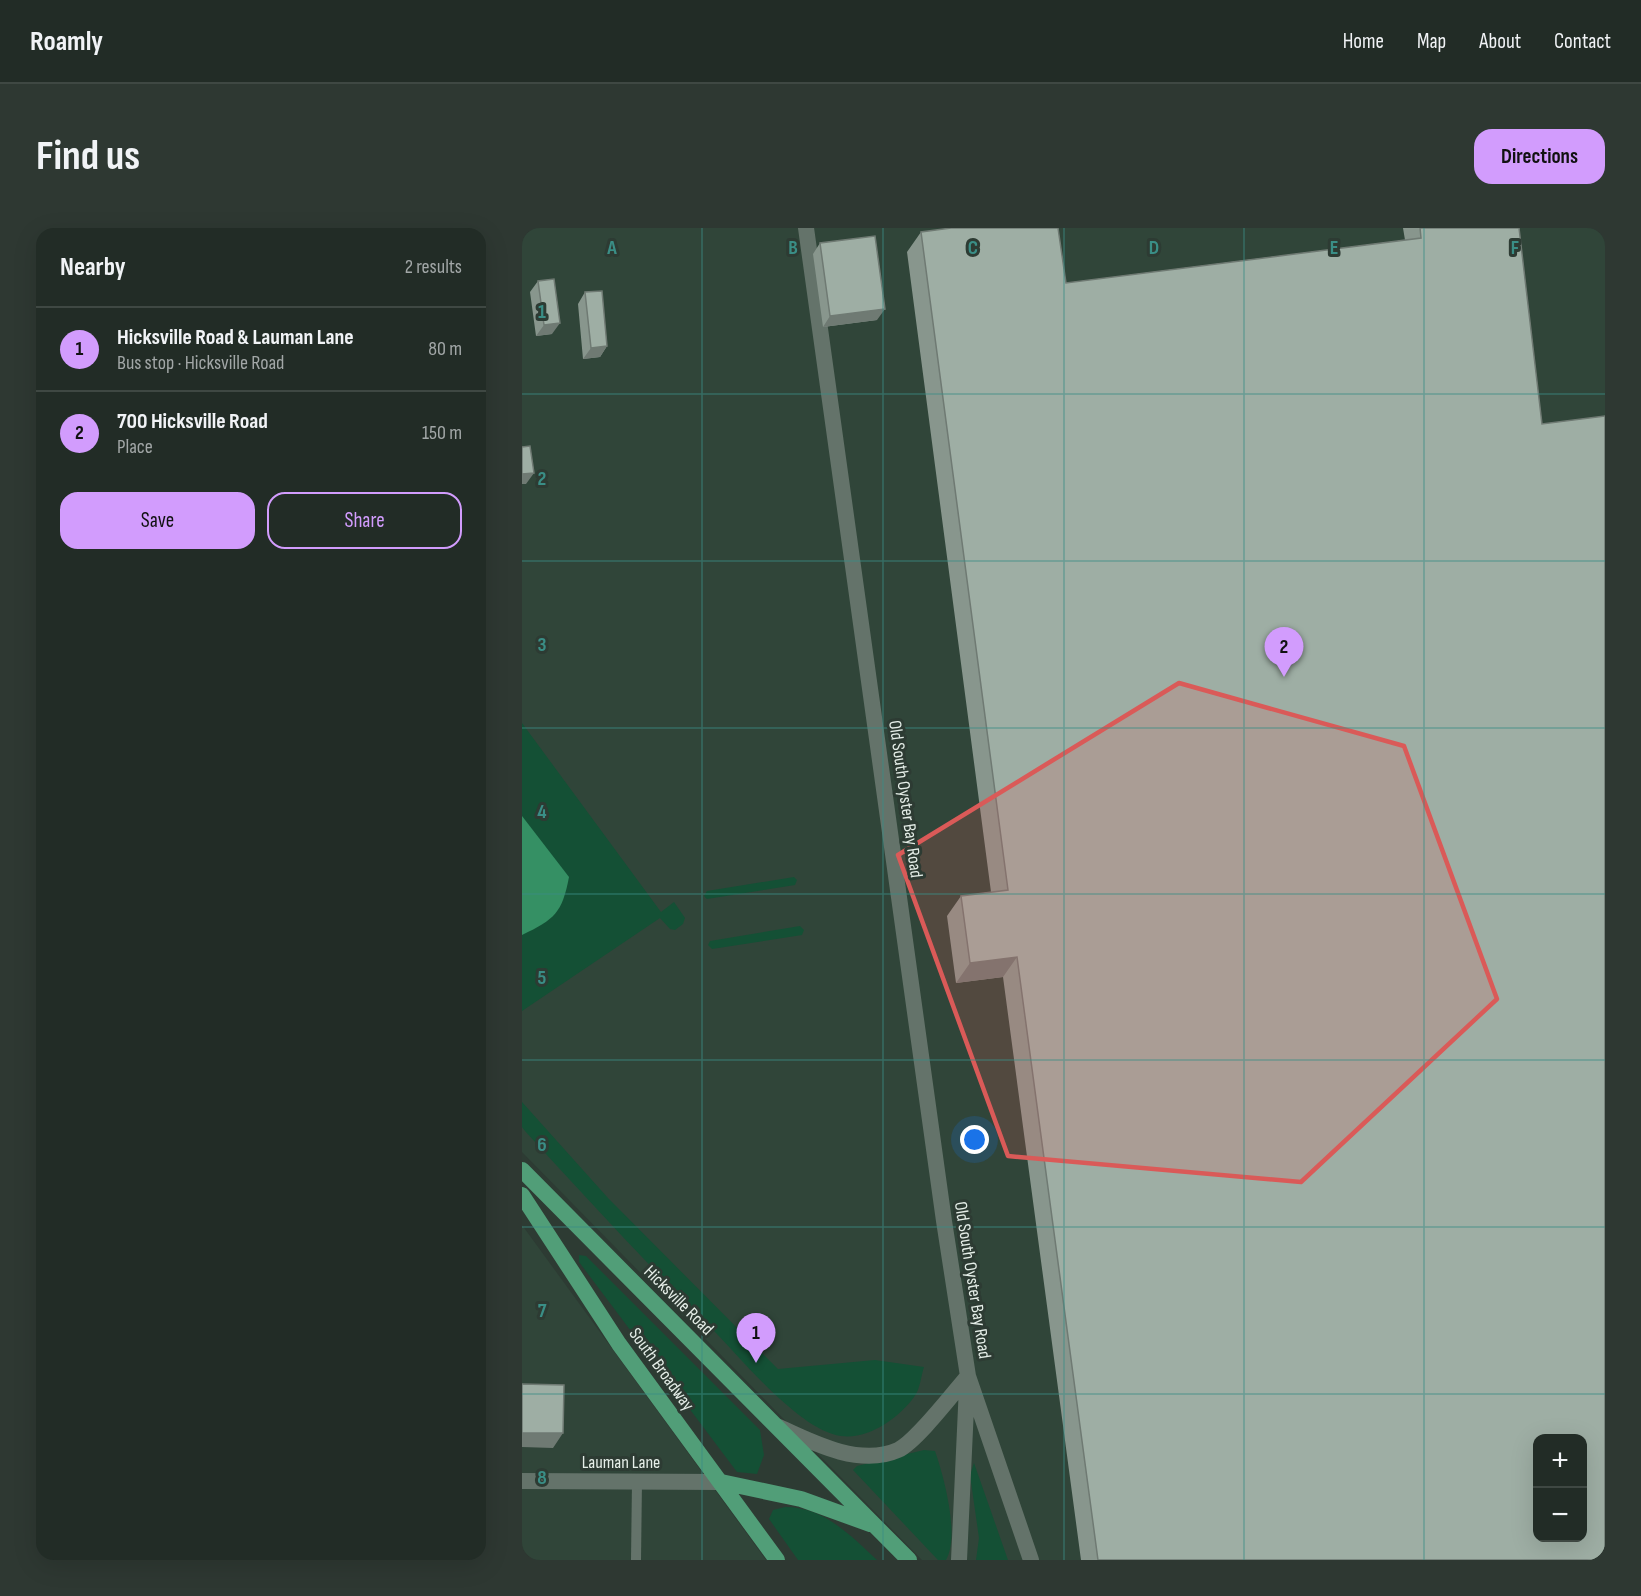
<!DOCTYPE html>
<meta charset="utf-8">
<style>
body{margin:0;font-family:"Sofia Sans Condensed",sans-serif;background:#2e3832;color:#f1f3f6}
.controls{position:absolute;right:18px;bottom:18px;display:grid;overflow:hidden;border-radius:12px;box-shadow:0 6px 24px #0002}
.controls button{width:54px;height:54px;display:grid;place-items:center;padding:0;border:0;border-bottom:2px solid #3f4843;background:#222c26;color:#f1f3f6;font:30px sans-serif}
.you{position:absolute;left:453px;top:912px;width:21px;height:21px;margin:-15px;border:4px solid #fff;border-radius:50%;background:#1a73e8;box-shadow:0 0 0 9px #1a73e833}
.badge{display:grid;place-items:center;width:39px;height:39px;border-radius:50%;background:#d29cfd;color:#111;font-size:20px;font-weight:700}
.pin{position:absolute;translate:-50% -50px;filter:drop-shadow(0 2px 3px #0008)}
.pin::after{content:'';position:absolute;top:32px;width:21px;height:18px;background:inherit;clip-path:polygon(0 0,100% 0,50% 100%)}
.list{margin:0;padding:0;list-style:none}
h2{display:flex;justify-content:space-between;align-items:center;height:78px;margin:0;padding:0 24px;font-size:26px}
h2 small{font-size:20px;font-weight:400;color:#a2a7a7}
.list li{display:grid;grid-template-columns:39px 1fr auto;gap:18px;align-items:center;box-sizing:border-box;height:84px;padding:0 24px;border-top:2px solid #3f4843}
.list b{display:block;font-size:22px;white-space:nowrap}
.list p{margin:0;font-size:20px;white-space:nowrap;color:#a2a7a7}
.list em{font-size:20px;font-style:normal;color:#a2a7a7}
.actions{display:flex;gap:12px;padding:18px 24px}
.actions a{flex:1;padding:14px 0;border:2px solid #d29cfd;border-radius:18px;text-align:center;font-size:21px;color:#d29cfd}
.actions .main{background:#d29cfd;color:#111}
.map{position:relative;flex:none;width:1083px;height:1332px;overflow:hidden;border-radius:18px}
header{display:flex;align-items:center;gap:36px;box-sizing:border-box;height:84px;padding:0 30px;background:#222c26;border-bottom:2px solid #3f4843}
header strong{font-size:28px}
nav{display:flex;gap:33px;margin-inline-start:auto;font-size:21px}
.intro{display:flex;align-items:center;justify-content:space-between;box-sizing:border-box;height:144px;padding:0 36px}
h1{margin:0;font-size:42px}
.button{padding:15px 27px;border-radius:18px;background:#d29cfd;color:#111;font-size:21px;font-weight:700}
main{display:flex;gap:36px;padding:0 36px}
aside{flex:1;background:#222c26;border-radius:18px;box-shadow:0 6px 24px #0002}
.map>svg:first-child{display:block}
.built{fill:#304539;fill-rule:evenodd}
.green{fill:#145035}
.water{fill:#359064}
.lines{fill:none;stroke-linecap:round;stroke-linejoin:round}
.service{stroke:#64736a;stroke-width:10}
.minor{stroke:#64736a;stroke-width:16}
.primary{stroke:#519e78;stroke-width:16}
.wall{fill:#88968d}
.shaded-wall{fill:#6f7a73}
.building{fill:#9eaea4;stroke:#6f7a73;stroke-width:1.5;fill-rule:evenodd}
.marked{fill:#da5a58;fill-opacity:0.2;stroke:#da5a58;stroke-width:4.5;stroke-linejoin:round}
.grid{fill:none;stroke:#3a8e86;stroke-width:1.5;stroke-opacity:0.55}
.labels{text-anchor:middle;stroke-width:6;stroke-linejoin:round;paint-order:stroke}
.street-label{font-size:18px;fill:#e5eee8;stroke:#2d3b33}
.grid-label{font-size:20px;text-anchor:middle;font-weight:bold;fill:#3a8e86;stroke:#2d3b33;stroke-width:6;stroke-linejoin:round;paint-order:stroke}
</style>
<header>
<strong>Roamly</strong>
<nav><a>Home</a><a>Map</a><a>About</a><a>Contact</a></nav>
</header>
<div class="intro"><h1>Find us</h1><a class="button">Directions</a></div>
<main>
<aside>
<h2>Nearby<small>2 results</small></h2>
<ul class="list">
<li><span class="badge">1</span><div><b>Hicksville Road &amp; Lauman Lane</b><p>Bus stop · Hicksville Road</p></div><em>80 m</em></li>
<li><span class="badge">2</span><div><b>700 Hicksville Road</b><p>Place</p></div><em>150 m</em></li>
</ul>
<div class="actions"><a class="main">Save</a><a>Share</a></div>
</aside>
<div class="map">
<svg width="1083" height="1332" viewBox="0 0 1083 1332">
<rect width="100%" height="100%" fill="#2d3b33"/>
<path class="built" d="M0,0H1083V1332H400L0,924ZM1016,1210H1060V1310H1016Z
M0,997L244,1332H0Z"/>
<path class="green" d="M0,495L139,684L152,674L163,690L161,696L153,702L148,701L138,690L0,783Z
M272,649L275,652L273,657L185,671L182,668L185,663Z
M278,698L282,702L280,707L190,721L186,717L188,713Z
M0,874L86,970L256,1141L353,1132L402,1139C399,1148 398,1162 392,1169C377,1190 346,1212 319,1208C279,1203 222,1134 194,1105C128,1039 66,972 3,903L0,899Z
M57,1027L64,1028L238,1202L242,1227L235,1246L215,1244L57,1034Z
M402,1222L413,1223C422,1249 438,1308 424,1332H416L331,1242L335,1238Z
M452,1235L486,1332H454L457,1310L448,1247Z
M263,1279C302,1279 328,1307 355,1332H276L247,1291L251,1282Z"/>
<path class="water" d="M0,588L47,649C40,685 33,691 0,707Z"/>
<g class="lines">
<path class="service" d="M114,1332L115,1253"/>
<path class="minor" d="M284,0L422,993L446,1148L509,1332
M257,1199C291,1215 338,1239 376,1222C394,1214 432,1164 446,1148
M0,1253L199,1254
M437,1332L445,1158"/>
<path class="primary" d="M0,942L387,1332
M0,967L97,1116L255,1332
M199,1254L279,1271L348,1296"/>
</g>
<path class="wall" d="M881,0H997L1083,1332H559L481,749L434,755L425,688L439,668L469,664L385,24L399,4L544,55L883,12Z
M298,15L355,92L301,99L291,26Z
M16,53L30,106L14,108L8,64Z
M63,64L85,118L78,129L61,131L56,76Z"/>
<path class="shaded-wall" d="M363,81L355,92L301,99L308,88Z
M38,95L30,106L14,108L22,97Z
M85,118L78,129L61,131L69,120Z
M12,245L4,256H0V246Z
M495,729L481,749L434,755L448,735Z
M0,1205H41L31,1220L0,1219Z"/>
<path class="building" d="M429,0H536L544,55L899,10L898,0H997L1020,196L1083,188V1332H576L495,729L448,735L439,668L486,662L399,4ZM1016,1210H1060V1310H1016Z
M353,8L363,81L308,88L298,15Z
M32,51L38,95L22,97L16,53Z
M80,63L85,118L69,120L63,64Z
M8,218L12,245L0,246V219Z
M0,1156L42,1157L41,1205H0Z"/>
<path class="marked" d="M657,455L882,518L975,771L779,954L486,928L376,627Z"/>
<path class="grid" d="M180,0V1332M361,0V1332M542,0V1332M722,0V1332M902,0V1332M0,166H1083M0,333H1083M0,500H1083M0,666H1083M0,832H1083M0,999H1083M0,1166H1083"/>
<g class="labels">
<g class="street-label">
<text transform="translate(384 571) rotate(82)" y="6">Old South Oyster Bay Road</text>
<text transform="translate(451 1052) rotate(81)" y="6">Old South Oyster Bay Road</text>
<text transform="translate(157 1072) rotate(45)" y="6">Hicksville Road</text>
<text transform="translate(140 1141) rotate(54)" y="6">South Broadway</text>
<text x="99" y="1240">Lauman Lane</text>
</g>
</g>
<g class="grid-label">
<text x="90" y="26">A</text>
<text x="271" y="26">B</text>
<text x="451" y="26">C</text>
<text x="632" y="26">D</text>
<text x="812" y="26">E</text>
<text x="993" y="26">F</text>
<text x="20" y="90">1</text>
<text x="20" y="257">2</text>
<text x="20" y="423">3</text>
<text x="20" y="590">4</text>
<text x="20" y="756">5</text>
<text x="20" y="923">6</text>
<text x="20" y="1089">7</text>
<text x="20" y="1256">8</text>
</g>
</svg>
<div class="controls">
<button>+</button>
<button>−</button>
</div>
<div class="you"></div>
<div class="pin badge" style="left:234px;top:1135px">1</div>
<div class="pin badge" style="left:762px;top:449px">2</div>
</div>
</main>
